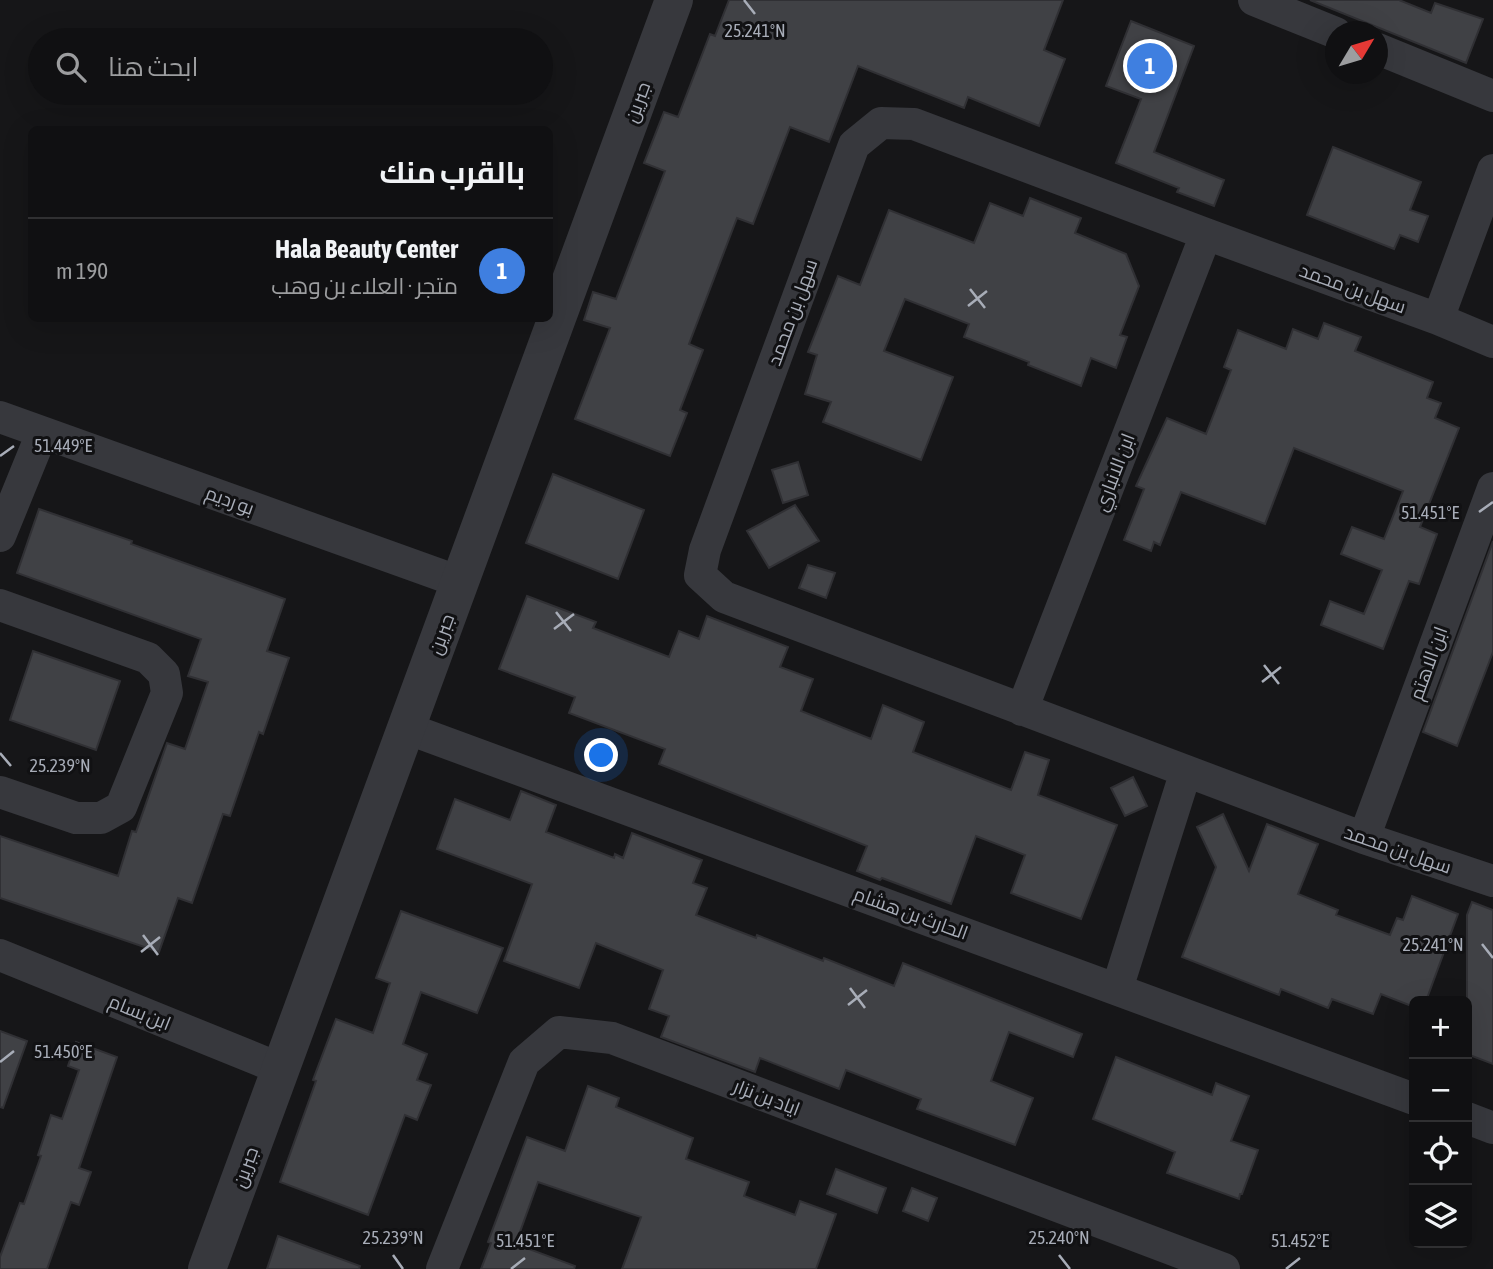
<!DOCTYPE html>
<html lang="ar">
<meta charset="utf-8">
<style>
body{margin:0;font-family:"Asap Condensed",Cairo,sans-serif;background:#1e1e20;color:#f1f3f6;direction:rtl}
.controls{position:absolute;right:21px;bottom:21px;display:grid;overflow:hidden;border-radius:10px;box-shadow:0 7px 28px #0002}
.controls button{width:63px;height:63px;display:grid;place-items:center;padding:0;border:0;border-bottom:2px solid #303032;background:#101012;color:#f1f3f6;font:35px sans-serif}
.compass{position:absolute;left:1325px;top:21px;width:63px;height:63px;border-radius:50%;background:#101012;box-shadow:0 7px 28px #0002;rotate:52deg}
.you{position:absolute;left:602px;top:756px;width:24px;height:24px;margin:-18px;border:5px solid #fff;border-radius:50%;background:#1a73e8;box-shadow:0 0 0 10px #1a73e833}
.badge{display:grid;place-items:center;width:46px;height:46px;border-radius:50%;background:#0b8043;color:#fff;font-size:23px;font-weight:700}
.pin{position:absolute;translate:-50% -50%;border:4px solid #fff;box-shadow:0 2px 7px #0006}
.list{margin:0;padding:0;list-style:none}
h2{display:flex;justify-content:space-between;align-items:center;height:91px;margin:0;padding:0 28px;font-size:30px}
h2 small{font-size:23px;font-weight:400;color:#9c9d9f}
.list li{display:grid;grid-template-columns:46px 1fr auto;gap:21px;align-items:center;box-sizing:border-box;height:105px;padding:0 28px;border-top:2px solid #303032}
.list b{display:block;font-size:26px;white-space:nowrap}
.list p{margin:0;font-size:23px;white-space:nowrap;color:#9c9d9f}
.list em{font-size:23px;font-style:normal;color:#9c9d9f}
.icon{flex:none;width:38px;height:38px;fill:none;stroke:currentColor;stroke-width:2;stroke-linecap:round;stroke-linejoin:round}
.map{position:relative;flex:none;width:1493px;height:1269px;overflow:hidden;direction:ltr}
.search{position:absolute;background:#101012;box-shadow:0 7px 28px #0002;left:28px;top:28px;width:525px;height:77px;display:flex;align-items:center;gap:18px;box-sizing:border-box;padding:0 24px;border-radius:38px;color:#9c9d9f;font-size:26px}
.panel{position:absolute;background:#101012;box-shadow:0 7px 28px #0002;left:28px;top:126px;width:525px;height:196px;border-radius:10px;direction:rtl}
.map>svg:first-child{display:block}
.building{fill:#404145;stroke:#303034;stroke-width:2}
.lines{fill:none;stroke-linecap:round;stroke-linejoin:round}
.minor{stroke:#37383d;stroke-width:32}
.tertiary{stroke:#37383d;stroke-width:38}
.ticks{fill:none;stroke:#a8adb8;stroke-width:2.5}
.labels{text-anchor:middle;stroke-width:6;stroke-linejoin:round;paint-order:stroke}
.street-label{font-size:19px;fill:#a8adb8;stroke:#111113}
.ticks-label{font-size:18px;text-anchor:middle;fill:#a8adb8;stroke:#111113;stroke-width:6;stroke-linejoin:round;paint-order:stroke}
</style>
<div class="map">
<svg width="1493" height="1269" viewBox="0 0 1493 1269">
<rect width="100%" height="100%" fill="#161618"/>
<path class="building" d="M729,0H1063L1044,50L1065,59L1039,126L968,97L964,108L858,66L829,142L790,127L753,224L737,218L689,344L703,350L680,410L687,413L670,456L575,419L610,328L584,320L593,292L616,299L665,171L644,163L664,112L678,117L710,34L715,36Z
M1310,0H1399L1431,13L1435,3L1483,19L1466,63Z
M1131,21L1194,46L1154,152L1224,180L1214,206L1177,192L1179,188L1116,163L1141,99L1106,86Z
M1333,147L1421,182L1410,210L1428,216L1418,242L1400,235L1394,249L1307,215Z
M1030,198L1081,218L1075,233L1126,254L1139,286L1120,335L1127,337L1116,368L1091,358L1081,386L1028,365L1029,362L964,337L969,324L905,299L884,351L953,377L921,460L823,422L831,402L805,394L817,355L808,352L838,276L860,285L889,210L974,243L990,203L1023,216Z
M1324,323L1361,337L1355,351L1433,382L1427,398L1441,403L1435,418L1459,428L1420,527L1437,534L1419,584L1409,581L1383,649L1321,625L1330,601L1364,614L1382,570L1341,554L1352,527L1384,539L1403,491L1294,448L1265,524L1181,492L1160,545L1154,542L1151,551L1124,540L1144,489L1136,486L1167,418L1206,434L1231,370L1224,367L1238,330L1286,349L1293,329L1318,339Z
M798,462L808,495L783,503L772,470Z
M553,474L644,510L618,579L526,543Z
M795,505L819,541L769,568L747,531Z
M39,509L132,541L131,544L285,599L267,651L289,658L263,734L259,732L230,816L223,814L192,903L178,898L159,952L0,898V836L118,876L132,831L136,832L167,743L185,749L208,682L188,676L201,639L17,573Z
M1493,541V652L1457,746L1423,732Z
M808,565L835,573L826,598L799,588Z
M527,596L596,622L593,628L669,657L679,631L699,639L707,616L788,647L780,667L813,679L801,711L871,739L883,705L924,722L913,752L1011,790L1025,752L1049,760L1038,795L1117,825L1081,919L1011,893L1025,855L976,836L951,904L882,878L880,880L857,871L867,846L659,764L665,749L569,713L575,697L499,669Z
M33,651L120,681L96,750L10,720Z
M1133,777L1147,806L1125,816L1111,788Z
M521,791L556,805L546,832L614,858L615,854L623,858L632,833L702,860L693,883L707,888L696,915L756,938L757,935L823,961L824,958L894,986L903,963L1082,1034L1073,1057L1009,1032L991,1081L1033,1098L1015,1145L917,1109L921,1099L846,1070L839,1089L760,1058L755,1072L661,1037L669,1016L649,1009L663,970L596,943L579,988L504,961L532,884L437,849L455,799L510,820Z
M1223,814L1249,871L1267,824L1318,844L1298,894L1338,910L1336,915L1390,935L1397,918L1403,920L1412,896L1458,914L1426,1001H1414V1007L1381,994L1373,1014L1332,999L1328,1008L1281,989L1279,995L1182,957L1216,867L1197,827Z
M1472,902L1493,910V1064L1467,1054V915Z
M401,911L503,948L477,1013L421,992L403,1044L427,1054L417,1080L431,1085L417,1120L405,1115L368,1215L280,1182L316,1081L313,1080L336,1019L373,1033L390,983L376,978Z
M0,1031L27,1041L3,1108L0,1107Z
M76,1042L117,1057L79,1168L91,1172L79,1205L71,1202L47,1269H0V1257L20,1203L24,1204L41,1156L38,1155L51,1115L62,1119L79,1070L68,1066Z
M1116,1057L1212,1095L1216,1083L1249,1096L1231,1141L1258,1150L1242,1194H1240L1239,1199L1167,1173L1175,1152L1093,1119Z
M588,1086L619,1098L616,1107L693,1138L686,1159L749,1182L744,1196L795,1215L800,1201L836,1214L816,1269H622L641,1217L538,1182L520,1232H523L518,1245L575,1266L574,1269H481L491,1243L488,1242L527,1137L565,1151Z
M836,1169L886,1188L877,1213L827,1194Z
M912,1188L937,1198L928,1221L903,1211Z
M278,1236L360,1266L359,1269H267Z"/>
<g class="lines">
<path class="minor" d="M1254,0L1336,33
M1378,49L1493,96
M1438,319L1493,170
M1493,342L1438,319L1206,234L914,124L881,123L854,145L705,550L700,575L724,597L1364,838L1493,881
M0,417L460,582
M0,536L42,433
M0,605L148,658L164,674L167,693L121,807L101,818H76L0,792
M1022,710L1206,234
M406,728L1414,1099
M1364,838L1493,488
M0,955L281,1069
M1117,989L1186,771
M1467,1118L1493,1128
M442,1269L524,1062L559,1032L612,1038L1224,1269"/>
<path class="tertiary" d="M207,1269L674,0"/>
</g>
<path class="ticks" d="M744,0L755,14M970,289L985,308M968,306L987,291M0,456L14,446M1479,512L1493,502M556,612L571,631M554,629L574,614M1264,665L1279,684M1262,682L1281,667M0,753L11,766M143,935L158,955M1482,944L1493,958M141,952L160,937M850,988L865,1008M848,1005L867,990M0,1062L14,1051M393,1255L403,1269M1059,1255L1070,1269M511,1269L525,1258M1286,1269L1300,1258"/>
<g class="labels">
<g class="street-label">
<text transform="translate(637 102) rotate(-70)" y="7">جبرين</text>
<text transform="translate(1353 288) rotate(20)" y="7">سهل بن محمد</text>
<text transform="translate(792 312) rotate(-70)" y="7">سهل بن محمد</text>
<text transform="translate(1114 472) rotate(-69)" y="7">ابن الانباري</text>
<text transform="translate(230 500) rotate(20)" y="7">بو رديم</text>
<text transform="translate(441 634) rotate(-70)" y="7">جبرين</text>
<text transform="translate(1428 663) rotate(-70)" y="7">ابن الاهتم</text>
<text transform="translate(1398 849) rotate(19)" y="7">سهل بن محمد</text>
<text transform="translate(911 913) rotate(20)" y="7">الحارث بن هشام</text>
<text transform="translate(140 1012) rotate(22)" y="7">ابن بسام</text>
<text transform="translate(767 1097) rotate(21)" y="7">اياد بن نزار</text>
<text transform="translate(245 1167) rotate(-70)" y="7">جبرين</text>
</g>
</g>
<g class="ticks-label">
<text x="755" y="37">25.241°N</text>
<text x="63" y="452">51.449°E</text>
<text x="1430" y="519">51.451°E</text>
<text x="60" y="772">25.239°N</text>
<text x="1433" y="951">25.241°N</text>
<text x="63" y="1058">51.450°E</text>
<text x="393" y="1244">25.239°N</text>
<text x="1059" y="1244">25.240°N</text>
<text x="525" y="1247">51.451°E</text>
<text x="1300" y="1247">51.452°E</text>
</g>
</svg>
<div class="controls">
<button>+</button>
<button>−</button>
<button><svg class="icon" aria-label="locate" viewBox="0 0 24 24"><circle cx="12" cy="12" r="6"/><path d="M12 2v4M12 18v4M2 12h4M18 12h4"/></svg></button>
<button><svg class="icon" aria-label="layers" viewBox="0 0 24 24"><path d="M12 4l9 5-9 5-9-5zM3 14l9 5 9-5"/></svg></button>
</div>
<svg class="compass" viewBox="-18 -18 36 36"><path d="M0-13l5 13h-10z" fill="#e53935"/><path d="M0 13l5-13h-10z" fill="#9c9d9f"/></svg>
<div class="you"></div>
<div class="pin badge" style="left:1150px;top:66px;background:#3f7fe0">1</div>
<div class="search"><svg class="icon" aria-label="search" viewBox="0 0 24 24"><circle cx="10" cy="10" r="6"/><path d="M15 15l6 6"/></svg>ابحث هنا</div>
<section class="panel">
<h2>بالقرب منك<small></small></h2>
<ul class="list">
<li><span class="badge" style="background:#3f7fe0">1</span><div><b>Hala Beauty Center</b><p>متجر · العلاء بن وهب</p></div><em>190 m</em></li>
</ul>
</section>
</div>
